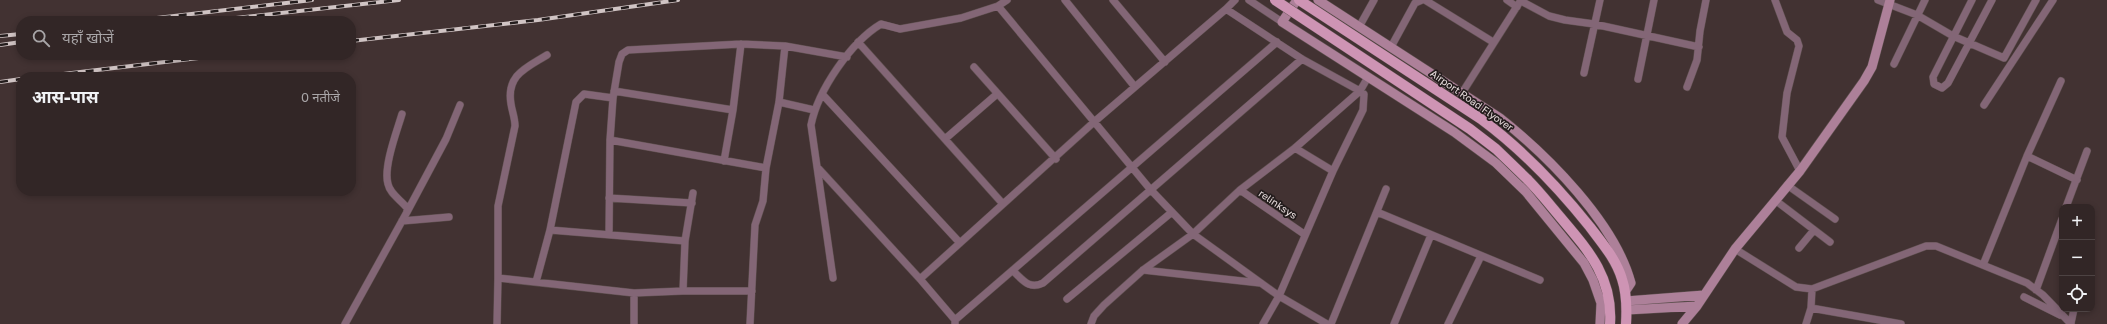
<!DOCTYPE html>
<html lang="hi">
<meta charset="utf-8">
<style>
body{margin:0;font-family:"Golos Text","Noto Sans Devanagari",sans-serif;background:#3d3232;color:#f1f3f6}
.controls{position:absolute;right:12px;bottom:12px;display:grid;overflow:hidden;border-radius:8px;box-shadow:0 2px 6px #0003}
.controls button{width:36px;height:36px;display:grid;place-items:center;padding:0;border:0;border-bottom:1px solid #4d4343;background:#322626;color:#f1f3f6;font:20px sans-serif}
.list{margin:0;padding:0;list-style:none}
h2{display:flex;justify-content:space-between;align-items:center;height:52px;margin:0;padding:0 16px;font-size:17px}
h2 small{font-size:13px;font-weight:400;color:#a8a5a7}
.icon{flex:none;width:22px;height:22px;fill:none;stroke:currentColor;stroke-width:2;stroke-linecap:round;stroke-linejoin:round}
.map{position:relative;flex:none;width:2107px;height:324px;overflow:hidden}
.search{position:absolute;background:#322626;box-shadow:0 2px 6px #0003;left:16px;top:16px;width:340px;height:44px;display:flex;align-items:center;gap:10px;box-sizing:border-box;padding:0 14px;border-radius:16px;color:#a8a5a7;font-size:15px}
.panel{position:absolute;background:#322626;box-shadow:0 2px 6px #0003;left:16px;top:72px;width:340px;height:124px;border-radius:16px}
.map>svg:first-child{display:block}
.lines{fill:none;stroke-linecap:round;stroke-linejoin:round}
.street-casing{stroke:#605151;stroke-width:8}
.secondary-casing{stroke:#605151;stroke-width:10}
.primary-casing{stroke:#605151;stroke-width:11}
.street{stroke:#836676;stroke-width:7}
.secondary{stroke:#ad8099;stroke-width:9}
.primary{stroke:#ce94b4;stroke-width:10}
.rail-casing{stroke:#d0c4c4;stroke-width:4}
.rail{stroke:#231c1c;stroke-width:2.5;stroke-dasharray:8;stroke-linecap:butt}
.primary-bridge-casing{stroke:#605151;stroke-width:11;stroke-linecap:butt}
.primary-bridge{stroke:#ce94b4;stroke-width:10}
.labels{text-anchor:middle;stroke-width:3.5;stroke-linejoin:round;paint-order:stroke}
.street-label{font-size:10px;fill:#e8dddd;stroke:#231c1c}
</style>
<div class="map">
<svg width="2107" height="324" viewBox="0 0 2107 324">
<rect width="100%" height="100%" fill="#423232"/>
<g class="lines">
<g class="street-casing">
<path id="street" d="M1065,0L1135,87
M1113,0L1165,62
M1235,0L1226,9L1302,59L1360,91L1364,94L1363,110L1333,171L1279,296L1263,324
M1249,0L1282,22
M1425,0L1493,42
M1507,0L1517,7
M1775,0L1787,32L1797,40L1799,46L1787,93L1782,137L1800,171
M1878,0L1917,15L1953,36L2004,58L2036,0
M1972,0L1933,77L1934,84L1942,88L1948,83L1992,0
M1521,1L1549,16L1565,20L1594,24L1699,47
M998,6L1150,189L1193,234L1279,296L1327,324
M1359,27L1374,0
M858,42L1003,204
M1391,47L1415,3L1422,0
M547,55C526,68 506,75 511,104C512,111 515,118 515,126L498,206V278L634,293L683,291L685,241L693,193
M1894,64L1925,0
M974,67L1056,159
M1584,73L1600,0
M1638,79L1654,0
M1687,87L1697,60L1700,31L1706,0
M614,91L733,110
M1462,93L1521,0
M823,95L960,243
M779,102L814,110
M1984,105L2053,0
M945,139L997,94
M610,140L766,168
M1295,148L1333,171
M2027,156L2077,180
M724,161L733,110L741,44
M819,169L920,279L955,320
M1787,185L1835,219
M1240,190L1304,234
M609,198L692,203
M1775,200L1830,242
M2066,207L2087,151
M407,212L446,139L460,105
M1377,212L1540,280
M402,221L449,217
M550,230L685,241
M609,234L610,140L613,98L619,62L622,54L628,50L741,44L785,46L847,57
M1799,248L1814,230
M1735,249L1796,287L1812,289L1926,246H1936L2027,283L2043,295L2071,324
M1983,265L2027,156L2061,81
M1143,270L1260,283
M1013,271C1023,280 1029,290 1043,283L1302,59
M833,278L811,125C818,90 851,42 881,24L900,29L961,18L998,6L1007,0
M920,279L1094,122L1226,9
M536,282L550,230L576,102L584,94L613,98
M1812,289L1811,308L1901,324
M2036,290L2062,219
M683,291H752
M2024,297L2060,315
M1067,299L1172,212
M2071,323L2074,309
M345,324L407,212V208C401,200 390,194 388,184C383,167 397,131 402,114
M497,324L498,278
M634,324V293
M750,324L755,225L763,201L766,168L779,102L785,46
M955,324V320L1277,42
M1091,324L1094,316L1104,305L1143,270L1193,234L1240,190L1295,148L1360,91L1368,77
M1331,324L1386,189
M1394,324L1431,235
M1448,324L1481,256
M1806,324L1811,308"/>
</g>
<g class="secondary-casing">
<path id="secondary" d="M1297,0L1282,22L1454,132L1496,163L1526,192L1584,263L1593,280L1601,303L1600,324
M1318,0L1500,118C1548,156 1615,223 1631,283L1625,292
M1626,301L1704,295
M1627,310L1697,306
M1682,324L1697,306L1735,249L1800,171L1864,81L1872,67L1890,0"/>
</g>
<g class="primary-casing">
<path id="primary" d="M1299,0L1481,119C1523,150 1558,187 1590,227C1602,243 1616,259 1622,279C1627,294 1627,308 1626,324
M1527,179C1539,191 1550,205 1561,218C1589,251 1613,278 1610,324"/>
</g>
<use href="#street" class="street"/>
<use href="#secondary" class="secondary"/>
<use href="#primary" class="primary"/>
<g class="rail-casing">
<path id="rail" d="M131,21L312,0
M209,21L399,0
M0,36L21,34
M351,41L538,20L678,0
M0,45L21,42
M38,77L224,55
M0,82L21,79"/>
</g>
<use href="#rail" class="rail"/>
<g class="primary-bridge-casing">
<path id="primary-bridge" d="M1275,0L1470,129L1496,149L1527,179"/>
</g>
<use href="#primary-bridge" class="primary-bridge"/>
</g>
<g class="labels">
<g class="street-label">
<text transform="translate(1472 100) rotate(35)" y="4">Airport Road Flyover</text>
<text transform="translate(1278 204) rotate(34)" y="4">relinksys</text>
</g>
</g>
</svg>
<div class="controls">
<button>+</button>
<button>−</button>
<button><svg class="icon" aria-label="locate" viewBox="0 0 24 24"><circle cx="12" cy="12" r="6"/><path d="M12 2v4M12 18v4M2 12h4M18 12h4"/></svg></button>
</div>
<div class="search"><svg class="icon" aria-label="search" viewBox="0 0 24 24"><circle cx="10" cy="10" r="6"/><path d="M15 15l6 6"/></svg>यहाँ खोजें</div>
<section class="panel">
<h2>आस-पास<small>0 नतीजे</small></h2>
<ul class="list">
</ul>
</section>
</div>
